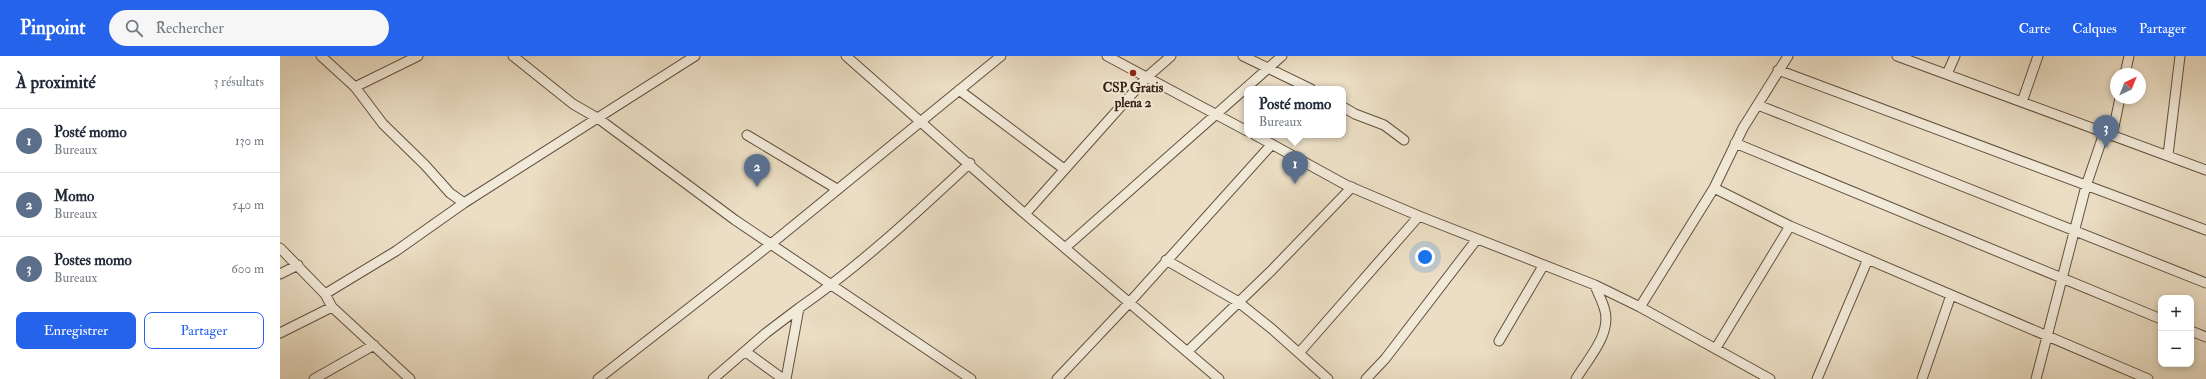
<!DOCTYPE html>
<html lang="fr">
<meta charset="utf-8">
<style>
body{margin:0;font-family:"IM FELL Double Pica",serif;background:#f6f6f7;color:#1f2937}
.controls{position:absolute;right:12px;bottom:12px;display:grid;overflow:hidden;border-radius:8px;box-shadow:0 2px 6px #0003}
.controls button{width:36px;height:36px;display:grid;place-items:center;padding:0;border:0;border-bottom:1px solid #e0e1e3;background:#fff;color:#1f2937;font:20px sans-serif}
.compass{position:absolute;left:1830px;top:12px;width:36px;height:36px;border-radius:50%;background:#fff;box-shadow:0 2px 6px #0003;rotate:43deg}
.you{position:absolute;left:1145px;top:201px;width:14px;height:14px;margin:-10px;border:3px solid #fff;border-radius:50%;background:#1a73e8;box-shadow:0 0 0 6px #1a73e833}
.badge{display:grid;place-items:center;width:26px;height:26px;border-radius:50%;background:#2563eb;color:#fff;font-size:13px;font-weight:700}
.pin{position:absolute;translate:-50% -33px;filter:drop-shadow(0 1px 2px #0008)}
.pin::after{content:'';position:absolute;top:21px;width:14px;height:12px;background:inherit;clip-path:polygon(0 0,100% 0,50% 100%)}
.popup{position:absolute;left:964px;top:30px;width:102px;height:52px;box-sizing:border-box;display:grid;place-content:center;border-radius:8px;background:#fff;filter:drop-shadow(0 1px 3px #0005);font-size:13px;white-space:nowrap;color:#747a83}
.popup b{font-size:15px;color:#1f2937}
.popup::after{content:'';position:absolute;left:50%;top:100%;margin-left:-8px;border:8px solid transparent;border-top-color:#fff}
.list{margin:0;padding:0;list-style:none}
h2{display:flex;justify-content:space-between;align-items:center;height:52px;margin:0;padding:0 16px;font-size:17px}
h2 small{font-size:13px;font-weight:400;color:#747a83}
.list li{display:grid;grid-template-columns:26px 1fr auto;gap:12px;align-items:center;box-sizing:border-box;height:64px;padding:0 16px;border-top:1px solid #e0e1e3}
.list b{display:block;font-size:15px;white-space:nowrap}
.list p{margin:0;font-size:13px;white-space:nowrap;color:#747a83}
.list em{font-size:13px;font-style:normal;color:#747a83}
.actions{display:flex;gap:8px;padding:12px 16px}
.actions a{flex:1;padding:9px 0;border:1px solid #2563eb;border-radius:8px;text-align:center;font-size:14px;color:#2563eb}
.actions .main{background:#2563eb;color:#fff}
.icon{flex:none;width:22px;height:22px;fill:none;stroke:currentColor;stroke-width:2;stroke-linecap:round;stroke-linejoin:round}
.map{position:relative;flex:none;width:1926px;height:323px;overflow:hidden}
header{display:flex;align-items:center;gap:24px;box-sizing:border-box;height:56px;padding:0 20px;background:#2563eb;color:#fff}
header strong{font-size:19px}
nav{display:flex;gap:22px;margin-inline-start:auto;font-size:14px}
.search{width:280px;height:36px;background:#f6f6f7;display:flex;align-items:center;gap:10px;box-sizing:border-box;padding:0 14px;border-radius:22px;color:#747a83;font-size:15px}
main{display:flex}
aside{flex:1;background:#fff}
.map>svg:first-child{display:block}
.lines{fill:none;stroke-linecap:round;stroke-linejoin:round}
.street-casing{stroke:#63503e;stroke-width:11}
.street{stroke:#f2ead9;stroke-width:9}
.poi-dot{fill:#8f2418;stroke:#f2ead9;stroke-width:1.5}
.labels{text-anchor:middle;stroke-width:4;stroke-linejoin:round;paint-order:stroke}
.poi-label{font-size:13px;font-weight:bold;fill:#362012;stroke:#f2ead9}
</style>
<header>
<strong>Pinpoint</strong>
<div class="search"><svg class="icon" aria-label="search" viewBox="0 0 24 24"><circle cx="10" cy="10" r="6"/><path d="M15 15l6 6"/></svg>Rechercher</div>
<nav><a>Carte</a><a>Calques</a><a>Partager</a></nav>
</header>
<main>
<aside>
<h2>À proximité<small>3 résultats</small></h2>
<ul class="list">
<li><span class="badge" style="background:#5c6f8a">1</span><div><b>Posté momo</b><p>Bureaux</p></div><em>130 m</em></li>
<li><span class="badge" style="background:#5c6f8a">2</span><div><b>Momo</b><p>Bureaux</p></div><em>540 m</em></li>
<li><span class="badge" style="background:#5c6f8a">3</span><div><b>Postes momo</b><p>Bureaux</p></div><em>600 m</em></li>
</ul>
<div class="actions"><a class="main">Enregistrer</a><a>Partager</a></div>
</aside>
<div class="map">
<svg width="1926" height="323" viewBox="0 0 1926 323">
<rect width="100%" height="100%" fill="#ebdec4"/>
<filter id="stains"><feTurbulence type="fractalNoise" baseFrequency=".005" numOctaves="4"/><feColorMatrix values="0 0 0 0 .2 0 0 0 0 .09 0 0 0 0 .02 0 0 0 .5 -.17"/></filter>
<radialGradient id="worn" r=".72"><stop offset=".6" stop-color="#630" stop-opacity="0"/><stop offset="1" stop-color="#630" stop-opacity=".3"/></radialGradient>
<g class="lines">
<g class="street-casing">
<path id="street" d="M41,0L75,31L103,68L145,109L170,137L184,147
M233,0L293,48L319,63L455,164L691,323
M566,0L745,158L939,323
M827,0L967,75
M963,0L1031,33
M1617,0L1926,114
M1498,14L1926,174
M1667,18L1675,0
M1845,18L1849,0
M75,31L138,0
M679,34L784,113
M1742,46L1758,0
M1478,49L1926,227
M1063,51L1075,58L1104,69L1124,84
M467,79L557,133
M975,79L1066,129L1139,160L1315,229L1360,251L1490,323
M1832,80L1840,42
M1455,87L1881,263
M1888,99L1900,0
M1434,132L1510,170L1868,323
M745,158L867,21L891,0
M786,191L1002,0
M0,192L45,238L52,251L130,323
M886,204L957,245L992,273L1048,323
M0,218L18,209
M45,238L116,195L184,147L415,0
M1360,251L1434,132L1463,72L1508,0
M1911,275L1926,281
M0,277L52,251
M1219,285L1263,210
M1436,292L1510,170
M908,295L991,215L1072,131
M466,296L503,323
M1019,297L1139,160
M34,323L94,289
M318,323L491,188L721,0
M433,323L486,277L519,252
M506,323L519,252C581,209 635,158 690,107
M777,323L849,247L992,88
M1086,323L1105,303L1197,183
M1296,323C1307,304 1331,279 1325,255C1323,246 1318,238 1315,229
M1537,323L1588,203
M1642,323L1671,239
M1756,323L1806,130L1824,77"/>
</g>
<use href="#street" class="street"/>
</g>
<circle class="poi-dot" cx="853" cy="17" r="4"/>
<g class="labels">
<g class="poi-label">
<text x="853" y="36">CSP Gratis<tspan x="853" dy="15">plena 2</tspan></text>
</g>
</g>
<rect width="100%" height="100%" filter="url(#stains)"/>
<rect width="100%" height="100%" fill="url(#worn)"/>
</svg>
<div class="controls">
<button>+</button>
<button>−</button>
</div>
<svg class="compass" viewBox="-18 -18 36 36"><path d="M0-13l5 13h-10z" fill="#e53935"/><path d="M0 13l5-13h-10z" fill="#747a83"/></svg>
<div class="you"></div>
<div class="pin badge" style="left:1015px;top:128px;background:#5c6f8a">1</div>
<div class="popup"><b>Posté momo</b>Bureaux</div>
<div class="pin badge" style="left:477px;top:131px;background:#5c6f8a">2</div>
<div class="pin badge" style="left:1826px;top:92px;background:#5c6f8a">3</div>
</div>
</main>
